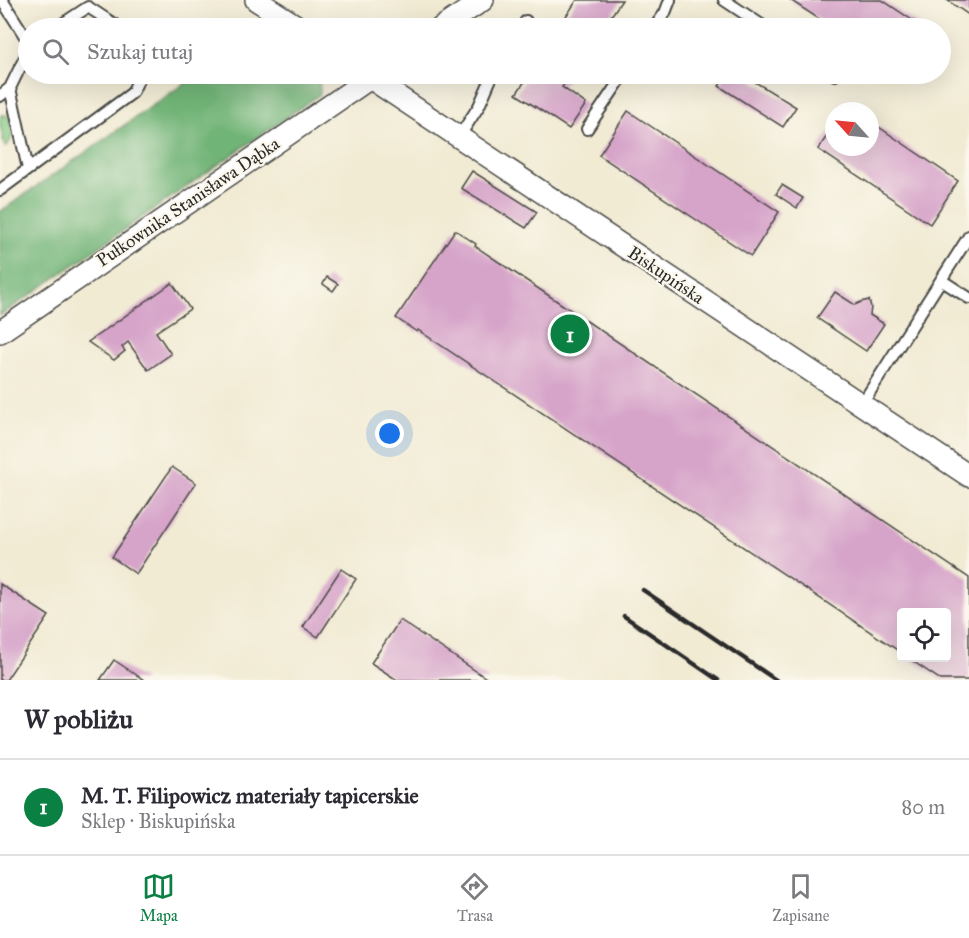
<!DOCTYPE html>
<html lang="pl">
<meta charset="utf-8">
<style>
body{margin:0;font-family:"IM FELL Great Primer",serif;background:#f2f2f3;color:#2b2b33}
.controls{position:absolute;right:18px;bottom:18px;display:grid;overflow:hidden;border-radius:6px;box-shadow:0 6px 24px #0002}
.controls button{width:54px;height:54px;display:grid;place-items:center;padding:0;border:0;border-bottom:2px solid #e1e1e2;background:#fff;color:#2b2b33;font:30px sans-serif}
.compass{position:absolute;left:825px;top:102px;width:54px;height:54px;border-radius:50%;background:#fff;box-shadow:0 6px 24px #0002;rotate:297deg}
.you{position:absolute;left:390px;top:434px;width:21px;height:21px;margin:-15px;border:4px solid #fff;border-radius:50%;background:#1a73e8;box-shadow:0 0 0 9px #1a73e833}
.badge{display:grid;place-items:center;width:39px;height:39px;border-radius:50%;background:#0b8043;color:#fff;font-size:20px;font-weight:700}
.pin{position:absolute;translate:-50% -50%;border:3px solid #fff;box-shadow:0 2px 6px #0006}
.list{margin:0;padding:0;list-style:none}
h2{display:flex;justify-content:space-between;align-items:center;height:78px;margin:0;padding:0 24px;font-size:26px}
h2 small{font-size:20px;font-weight:400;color:#7c7c81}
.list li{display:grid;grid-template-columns:39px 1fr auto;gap:18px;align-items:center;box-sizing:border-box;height:96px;padding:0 24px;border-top:2px solid #e1e1e2}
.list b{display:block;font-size:22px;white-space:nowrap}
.list p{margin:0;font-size:20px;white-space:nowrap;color:#7c7c81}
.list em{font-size:20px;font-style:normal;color:#7c7c81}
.icon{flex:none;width:33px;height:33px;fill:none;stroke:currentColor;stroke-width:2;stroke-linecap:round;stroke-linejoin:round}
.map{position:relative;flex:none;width:969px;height:680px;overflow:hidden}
.search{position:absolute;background:#fff;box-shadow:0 6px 24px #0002;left:18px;right:18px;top:18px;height:66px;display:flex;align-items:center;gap:15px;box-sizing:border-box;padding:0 21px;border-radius:33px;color:#7c7c81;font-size:22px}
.sheet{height:174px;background:#fff}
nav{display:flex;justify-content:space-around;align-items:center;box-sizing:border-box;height:84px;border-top:2px solid #e1e1e2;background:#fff;font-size:16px;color:#7c7c81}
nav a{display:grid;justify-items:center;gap:3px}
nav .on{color:#0b8043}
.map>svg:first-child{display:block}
.green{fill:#8cd28b;stroke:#5c7e5b;stroke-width:1.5}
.forest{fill:#71b477;stroke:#4e7051;stroke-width:1.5}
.building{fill:#d6a3c9}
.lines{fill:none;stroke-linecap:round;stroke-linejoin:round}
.service-casing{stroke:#494844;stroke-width:14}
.minor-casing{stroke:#494844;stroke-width:24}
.service{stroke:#fff;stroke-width:10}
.minor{stroke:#fff;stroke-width:21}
.rail{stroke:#2b2b2b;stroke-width:4.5}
.labels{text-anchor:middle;stroke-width:4.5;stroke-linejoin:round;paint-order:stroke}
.street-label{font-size:18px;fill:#2b2b2b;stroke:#fbf7ec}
</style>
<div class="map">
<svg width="969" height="680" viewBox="0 0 969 680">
<rect width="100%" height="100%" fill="#fbf7ec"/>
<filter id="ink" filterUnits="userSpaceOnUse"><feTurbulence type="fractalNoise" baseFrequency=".0167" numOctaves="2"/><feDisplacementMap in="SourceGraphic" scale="12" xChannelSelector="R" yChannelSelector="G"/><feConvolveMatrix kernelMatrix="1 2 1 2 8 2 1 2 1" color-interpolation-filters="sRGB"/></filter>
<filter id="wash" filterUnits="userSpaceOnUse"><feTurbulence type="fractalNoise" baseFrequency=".008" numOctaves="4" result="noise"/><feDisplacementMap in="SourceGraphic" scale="24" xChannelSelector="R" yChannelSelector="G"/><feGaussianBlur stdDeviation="1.35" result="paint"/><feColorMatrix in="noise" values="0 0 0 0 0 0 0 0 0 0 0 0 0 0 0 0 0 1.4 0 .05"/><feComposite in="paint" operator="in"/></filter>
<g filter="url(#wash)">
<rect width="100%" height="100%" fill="#f1ebd4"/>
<path class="green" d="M1,115H5L9,117C11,128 15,140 5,147L0,124Z"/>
<path class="forest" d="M198,74H319L320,94L0,316V212Z"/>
<g id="blocks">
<path class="building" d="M577,0H622L603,28H558Z
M790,0H882L924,28H833Z
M947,0H969V15Z
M530,74H572L562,87L586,104L569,129L516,94Z
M727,74H742L796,107L783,127L719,86Z
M628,111L779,212L751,256L599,155Z
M870,121L958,181L930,224L818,149L834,126V147H870Z
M472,171L537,212L526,228L461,188Z
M782,185L803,198L797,208L776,194Z
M455,230L476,244L475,246L969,578V680H941L908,658H946V612H902V653L418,330L417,332L396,318Z
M327,277L338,284L333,291L323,284Z
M172,283L190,309L156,332L171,354L148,370L128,342L122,347L125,351L114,360L88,342Z
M835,292L855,305L861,302L869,300L871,307L870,315L884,324L866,351L817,318Z
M172,467L196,483L136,574L112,557Z
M341,569L356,579L318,637L303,627Z
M0,584L49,616L6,680H0Z
M400,620L489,680H397L371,663Z
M114,660L144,680H100Z"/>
</g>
</g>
<g filter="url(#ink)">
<use href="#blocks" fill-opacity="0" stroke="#494844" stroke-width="1.5"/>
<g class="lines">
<g class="service-casing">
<path id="service" d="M2,0L28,41
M724,0L766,28
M56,28L88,7L120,28
M521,28L526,21
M654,28L665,13L670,0
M833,74L835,75
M0,96L10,88
M587,129L624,74
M459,137L479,106L493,74
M28,169L10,88L28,51
M0,190L132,93L141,74
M941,280L969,298
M862,404L969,236"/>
</g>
<g class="minor-casing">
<path id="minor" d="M256,0L300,28
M441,28L483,0
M364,74L969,476
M0,332L376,74"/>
</g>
<use href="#service" class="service"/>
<use href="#minor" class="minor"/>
<path class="rail" d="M643,590L776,680
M624,616L718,680"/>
</g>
</g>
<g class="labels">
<g class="street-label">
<text transform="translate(188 202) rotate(-34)" y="6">Pułkownika Stanisława Dąbka</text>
<text transform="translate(666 275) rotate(34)" y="6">Biskupińska</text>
</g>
</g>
</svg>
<div class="controls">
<button><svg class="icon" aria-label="locate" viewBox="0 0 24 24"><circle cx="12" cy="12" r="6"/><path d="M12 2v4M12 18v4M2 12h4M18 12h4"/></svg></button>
</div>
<svg class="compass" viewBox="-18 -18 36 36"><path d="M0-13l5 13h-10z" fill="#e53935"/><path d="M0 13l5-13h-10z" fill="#7c7c81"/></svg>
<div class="you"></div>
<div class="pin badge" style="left:570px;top:334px">1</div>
<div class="search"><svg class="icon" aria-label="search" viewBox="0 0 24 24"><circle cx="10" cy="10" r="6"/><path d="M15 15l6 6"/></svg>Szukaj tutaj</div>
</div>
<section class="sheet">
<h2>W pobliżu<small></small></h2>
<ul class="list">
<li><span class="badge">1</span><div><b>M. T. Filipowicz materiały tapicerskie</b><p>Sklep · Biskupińska</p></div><em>80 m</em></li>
</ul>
</section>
<nav>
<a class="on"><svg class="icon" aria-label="map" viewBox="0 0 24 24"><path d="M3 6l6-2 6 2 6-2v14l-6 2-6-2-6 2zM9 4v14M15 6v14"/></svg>Mapa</a>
<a><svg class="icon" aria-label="directions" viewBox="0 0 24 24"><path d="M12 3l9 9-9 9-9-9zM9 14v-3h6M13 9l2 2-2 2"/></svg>Trasa</a>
<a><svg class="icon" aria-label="saved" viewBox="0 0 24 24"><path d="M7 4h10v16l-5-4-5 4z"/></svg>Zapisane</a>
</nav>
